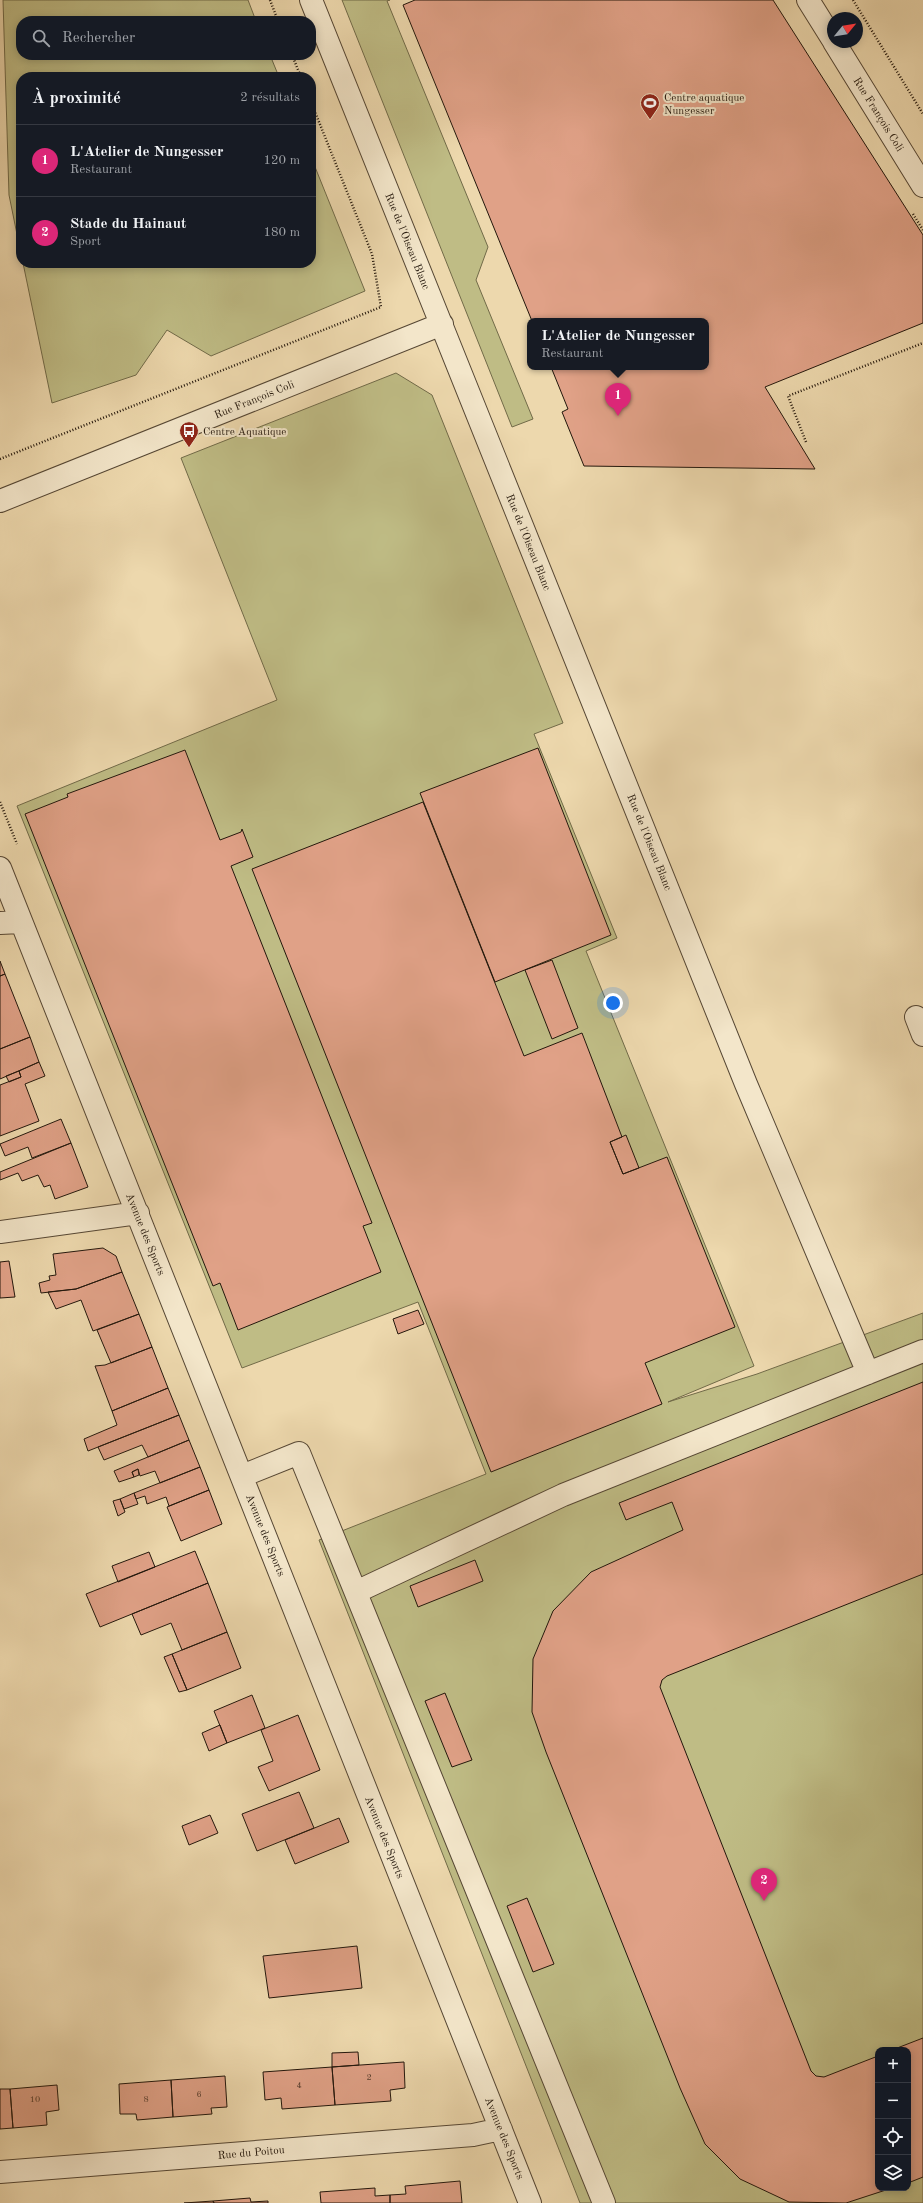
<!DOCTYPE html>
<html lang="fr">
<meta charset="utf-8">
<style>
body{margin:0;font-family:"Old Standard TT",serif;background:#20242c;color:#f1f3f6}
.controls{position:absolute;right:12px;bottom:12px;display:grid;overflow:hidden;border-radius:8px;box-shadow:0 2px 10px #0003}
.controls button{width:36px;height:36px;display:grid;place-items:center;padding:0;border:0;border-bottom:1px solid #363941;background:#171b24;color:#f1f3f6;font:20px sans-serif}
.compass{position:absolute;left:827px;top:12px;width:36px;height:36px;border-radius:50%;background:#171b24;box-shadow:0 2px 10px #0003;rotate:60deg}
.you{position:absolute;left:613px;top:1003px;width:14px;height:14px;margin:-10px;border:3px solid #fff;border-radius:50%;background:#1a73e8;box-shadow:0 0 0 6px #1a73e833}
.badge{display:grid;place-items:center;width:26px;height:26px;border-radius:50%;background:#db2777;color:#fff;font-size:13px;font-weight:700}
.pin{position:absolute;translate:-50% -33px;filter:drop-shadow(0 1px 2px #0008)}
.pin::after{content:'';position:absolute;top:21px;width:14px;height:12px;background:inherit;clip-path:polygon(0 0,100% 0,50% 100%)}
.popup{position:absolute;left:527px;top:318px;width:182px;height:52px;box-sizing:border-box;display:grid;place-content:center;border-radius:8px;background:#171b24;filter:drop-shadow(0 1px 3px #0005);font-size:13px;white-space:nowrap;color:#9ea1a6}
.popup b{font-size:15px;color:#f1f3f6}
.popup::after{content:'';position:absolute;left:50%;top:100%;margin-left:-8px;border:8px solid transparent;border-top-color:#171b24}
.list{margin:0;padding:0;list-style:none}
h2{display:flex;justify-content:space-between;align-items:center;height:52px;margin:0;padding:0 16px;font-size:17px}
h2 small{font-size:13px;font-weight:400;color:#9ea1a6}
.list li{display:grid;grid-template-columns:26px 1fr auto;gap:12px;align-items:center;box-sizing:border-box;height:72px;padding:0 16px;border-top:1px solid #363941}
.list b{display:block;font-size:15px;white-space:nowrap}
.list p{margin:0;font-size:13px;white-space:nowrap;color:#9ea1a6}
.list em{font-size:13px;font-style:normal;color:#9ea1a6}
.icon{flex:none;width:22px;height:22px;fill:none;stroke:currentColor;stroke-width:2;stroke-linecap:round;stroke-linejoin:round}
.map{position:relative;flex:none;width:923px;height:2203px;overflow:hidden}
.search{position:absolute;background:#171b24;box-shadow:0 2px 10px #0003;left:16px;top:16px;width:300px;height:44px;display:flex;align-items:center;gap:10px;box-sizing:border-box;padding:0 14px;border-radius:16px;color:#9ea1a6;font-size:15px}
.panel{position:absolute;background:#171b24;box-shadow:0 2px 10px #0003;left:16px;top:72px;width:300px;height:196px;border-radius:16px}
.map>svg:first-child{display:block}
.green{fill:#bfbc85;stroke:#716a48;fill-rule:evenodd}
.building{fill:#e0a187;stroke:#23170c}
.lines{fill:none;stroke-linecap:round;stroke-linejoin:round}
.street-casing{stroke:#564734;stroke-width:24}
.path{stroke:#23170c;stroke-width:2.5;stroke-dasharray:1 2;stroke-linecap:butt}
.street{stroke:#f3e6ca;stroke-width:22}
.labels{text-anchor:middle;stroke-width:4;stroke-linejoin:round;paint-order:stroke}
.number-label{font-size:9px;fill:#523a2b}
.poi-label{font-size:11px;fill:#23170c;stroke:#f3e6ca;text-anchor:start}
.street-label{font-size:11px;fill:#23170c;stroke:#f3e6ca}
</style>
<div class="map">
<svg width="923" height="2203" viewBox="0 0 923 2203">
<rect width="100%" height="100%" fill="#edd8ad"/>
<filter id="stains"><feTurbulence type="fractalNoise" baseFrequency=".005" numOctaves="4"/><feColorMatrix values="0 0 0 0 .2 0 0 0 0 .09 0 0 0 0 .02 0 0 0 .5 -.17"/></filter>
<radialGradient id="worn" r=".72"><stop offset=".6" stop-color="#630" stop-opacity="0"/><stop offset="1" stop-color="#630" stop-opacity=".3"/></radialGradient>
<path class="green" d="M3,0H248L256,21H21V55H270L279,77H21V254L9,195Z
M342,0H390L387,1L488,247L476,280L533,419L512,427Z
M311,157L365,291L211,356L167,330L136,375L52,403L23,263H311Z
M396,373L432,395L563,723L534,734L617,938L586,951L754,1366L668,1402L757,1374L923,1313V2203H580L319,1540L486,1474L418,1302L242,1368L17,806L277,700L181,458ZM878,2050H908V2188H878Z"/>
<path class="building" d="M415,0H773L923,235V323L765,387L815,469L584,466L562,412L568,409L551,367H706V321H532L403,5Z
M538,748L611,935L495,982L420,793Z
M185,750L220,840L241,832L242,829L253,857L231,866L372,1223L363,1226L381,1272L238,1330L220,1283L213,1286L25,814L68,797L67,794Z
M423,802L524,1056L582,1033L622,1137L610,1142L623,1174L667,1157L735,1327L645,1363L662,1404L491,1472L252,869Z
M552,960L578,1028L552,1039L525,970Z
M0,961L5,974L0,976Z
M5,974L30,1037L0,1049V976Z
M30,1037L39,1062L0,1079V1049Z
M39,1062L45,1076L25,1084L39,1121L0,1136V1085L21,1077L19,1071Z
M19,1071L21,1077L9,1082L6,1076Z
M61,1119L71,1143L32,1158L28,1147L5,1156L0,1144Z
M626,1135L639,1168L623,1174L610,1142Z
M71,1143L88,1187L55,1199L50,1185L44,1187L38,1175L22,1181L18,1173L0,1180V1172Z
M103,1248L116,1256L122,1272L76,1289L41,1293L39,1283L50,1280L49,1276L56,1275L53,1254Z
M9,1261L15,1297L0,1298V1262Z
M122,1272L139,1314L93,1331L81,1300L56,1309L48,1292L76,1289Z
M418,1310L424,1324L398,1334L393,1319Z
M139,1314L152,1347L111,1363L97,1330Z
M152,1347L168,1388L112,1411L95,1366L105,1365Z
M923,1382V1574L667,1676L662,1680L660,1687L811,2071L816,2076L824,2077L878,2056V2188H892L846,2203L789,2202L740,2179L705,2144L680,2088L546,1752L532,1712L533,1659L553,1611L591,1572L683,1530L672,1502L626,1520L619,1503Z
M168,1388L179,1415L88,1451L84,1439L117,1425L112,1411Z
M179,1415L189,1440L148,1457L142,1445L104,1460L98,1447Z
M189,1440L200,1467L160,1483L155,1471L140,1476L138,1469L132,1472L134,1477L119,1482L114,1471Z
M200,1467L209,1490L169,1506L166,1497L147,1504L145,1496L136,1499L134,1493Z
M138,1469L139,1475L134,1477L132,1472Z
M209,1490L222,1524L181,1541L167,1507Z
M134,1493L138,1504L124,1509L120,1499Z
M120,1499L125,1512L118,1516L113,1501Z
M195,1551L208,1583L100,1627L86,1594Z
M149,1552L155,1567L118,1582L112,1566Z
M475,1560L483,1581L418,1607L410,1586Z
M208,1583L227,1632L182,1650L171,1623L141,1635L132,1614Z
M227,1632L241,1668L187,1690L172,1654Z
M172,1654L187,1690L179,1692L164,1657Z
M445,1693L472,1760L452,1767L425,1701Z
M252,1695L265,1728L227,1743L214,1711Z
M298,1715L320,1770L269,1791L258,1767L273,1761L261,1730Z
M220,1725L227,1743L209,1751L202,1733Z
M299,1792L314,1828L257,1851L242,1814Z
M210,1815L218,1833L189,1845L182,1826Z
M339,1818L349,1842L295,1864L285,1840Z
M527,1898L554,1964L533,1972L507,1906Z
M357,1946L362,1988L269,1998L263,1956Z
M923,2038V2177L908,2183V2050H892Z
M358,2052L359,2065L332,2067V2053Z
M404,2062L405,2088L390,2090L391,2101L335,2105L332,2067Z
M332,2067L335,2105L282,2109L281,2098L265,2100L263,2072Z
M225,2076L227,2107L211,2108L212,2114L173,2117L171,2080Z
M171,2080L173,2117L137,2120L136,2114H120L119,2084Z
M57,2085L59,2110L46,2112L47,2125L13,2128L10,2089Z
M0,2089H10L13,2128L0,2129Z
M460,2181L462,2203H390V2195L406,2194L405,2186Z
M375,2188V2196L390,2195V2203H321L320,2192Z
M250,2198L251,2202L268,2201V2203H214L213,2201Z
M213,2201L214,2203H184Z"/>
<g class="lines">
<g class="street-casing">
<path id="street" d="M311,0L746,1084L868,1373
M808,0L833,40
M834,42L923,186
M0,501L442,324
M0,868L530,2203
M0,923L21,922
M916,1017L923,1035
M0,1232L138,1213
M242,1476L299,1453L604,2203
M356,1592L563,1495L923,1351
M0,2172L473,2135L501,2129"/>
</g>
<path class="path" d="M270,0L278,21
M853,0L923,114
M292,55L301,77
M913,214L923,230
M806,442L788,396L923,343
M0,459L381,307L372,254L311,102
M0,802L17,844"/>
<use href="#street" class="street"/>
</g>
<defs>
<g id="stadium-pin" transform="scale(1)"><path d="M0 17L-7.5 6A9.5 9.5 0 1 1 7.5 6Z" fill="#8f2418" stroke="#f3e6ca"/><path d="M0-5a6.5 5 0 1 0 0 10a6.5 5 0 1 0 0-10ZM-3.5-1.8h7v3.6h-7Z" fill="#fff"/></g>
<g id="bus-pin" transform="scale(1)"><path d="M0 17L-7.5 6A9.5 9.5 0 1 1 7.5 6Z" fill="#8f2418" stroke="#f3e6ca"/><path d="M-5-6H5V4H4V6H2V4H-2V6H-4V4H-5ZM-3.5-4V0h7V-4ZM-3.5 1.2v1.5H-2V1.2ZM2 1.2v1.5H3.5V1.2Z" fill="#fff"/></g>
</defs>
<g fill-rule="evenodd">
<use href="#stadium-pin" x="650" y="103"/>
<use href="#bus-pin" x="189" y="431"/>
</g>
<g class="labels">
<g class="number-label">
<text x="369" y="2080">2</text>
<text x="299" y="2088">4</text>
<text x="199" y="2097">6</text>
<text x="35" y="2102">10</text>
<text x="146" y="2102">8</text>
</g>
<g class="poi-label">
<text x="664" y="101">Centre aquatique<tspan x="664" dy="13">Nungesser</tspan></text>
<text x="203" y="435">Centre Aquatique</text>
</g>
<g class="street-label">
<text transform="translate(879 114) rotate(58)" y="4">Rue François Coli</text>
<text transform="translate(408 241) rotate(68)" y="4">Rue de l'Oiseau Blanc</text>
<text transform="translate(254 399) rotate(-22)" y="4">Rue François Coli</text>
<text transform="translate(529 542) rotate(68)" y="4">Rue de l'Oiseau Blanc</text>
<text transform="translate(650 842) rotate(68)" y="4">Rue de l'Oiseau Blanc</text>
<text transform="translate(146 1234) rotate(68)" y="4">Avenue des Sports</text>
<text transform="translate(266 1535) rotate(68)" y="4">Avenue des Sports</text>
<text transform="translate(385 1837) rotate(68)" y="4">Avenue des Sports</text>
<text transform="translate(505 2138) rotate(68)" y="4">Avenue des Sports</text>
<text transform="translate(251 2152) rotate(-5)" y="4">Rue du Poitou</text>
</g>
</g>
<rect width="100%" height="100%" filter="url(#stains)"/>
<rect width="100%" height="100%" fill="url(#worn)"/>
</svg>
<div class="controls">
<button>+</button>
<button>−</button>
<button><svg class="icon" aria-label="locate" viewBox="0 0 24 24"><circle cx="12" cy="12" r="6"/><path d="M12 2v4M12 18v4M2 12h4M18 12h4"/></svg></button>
<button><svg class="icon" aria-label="layers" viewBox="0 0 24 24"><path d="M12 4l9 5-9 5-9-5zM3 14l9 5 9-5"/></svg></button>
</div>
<svg class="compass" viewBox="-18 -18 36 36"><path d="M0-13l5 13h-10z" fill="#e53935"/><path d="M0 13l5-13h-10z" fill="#9ea1a6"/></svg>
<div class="you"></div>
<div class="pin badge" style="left:618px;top:416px">1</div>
<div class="popup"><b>L'Atelier de Nungesser</b>Restaurant</div>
<div class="pin badge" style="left:764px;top:1901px">2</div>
<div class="search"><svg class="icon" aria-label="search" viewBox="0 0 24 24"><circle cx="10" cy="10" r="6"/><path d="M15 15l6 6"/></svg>Rechercher</div>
<section class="panel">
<h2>À proximité<small>2 résultats</small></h2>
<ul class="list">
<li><span class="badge">1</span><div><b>L'Atelier de Nungesser</b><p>Restaurant</p></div><em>120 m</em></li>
<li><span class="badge">2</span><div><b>Stade du Hainaut</b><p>Sport</p></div><em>180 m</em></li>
</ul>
</section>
</div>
